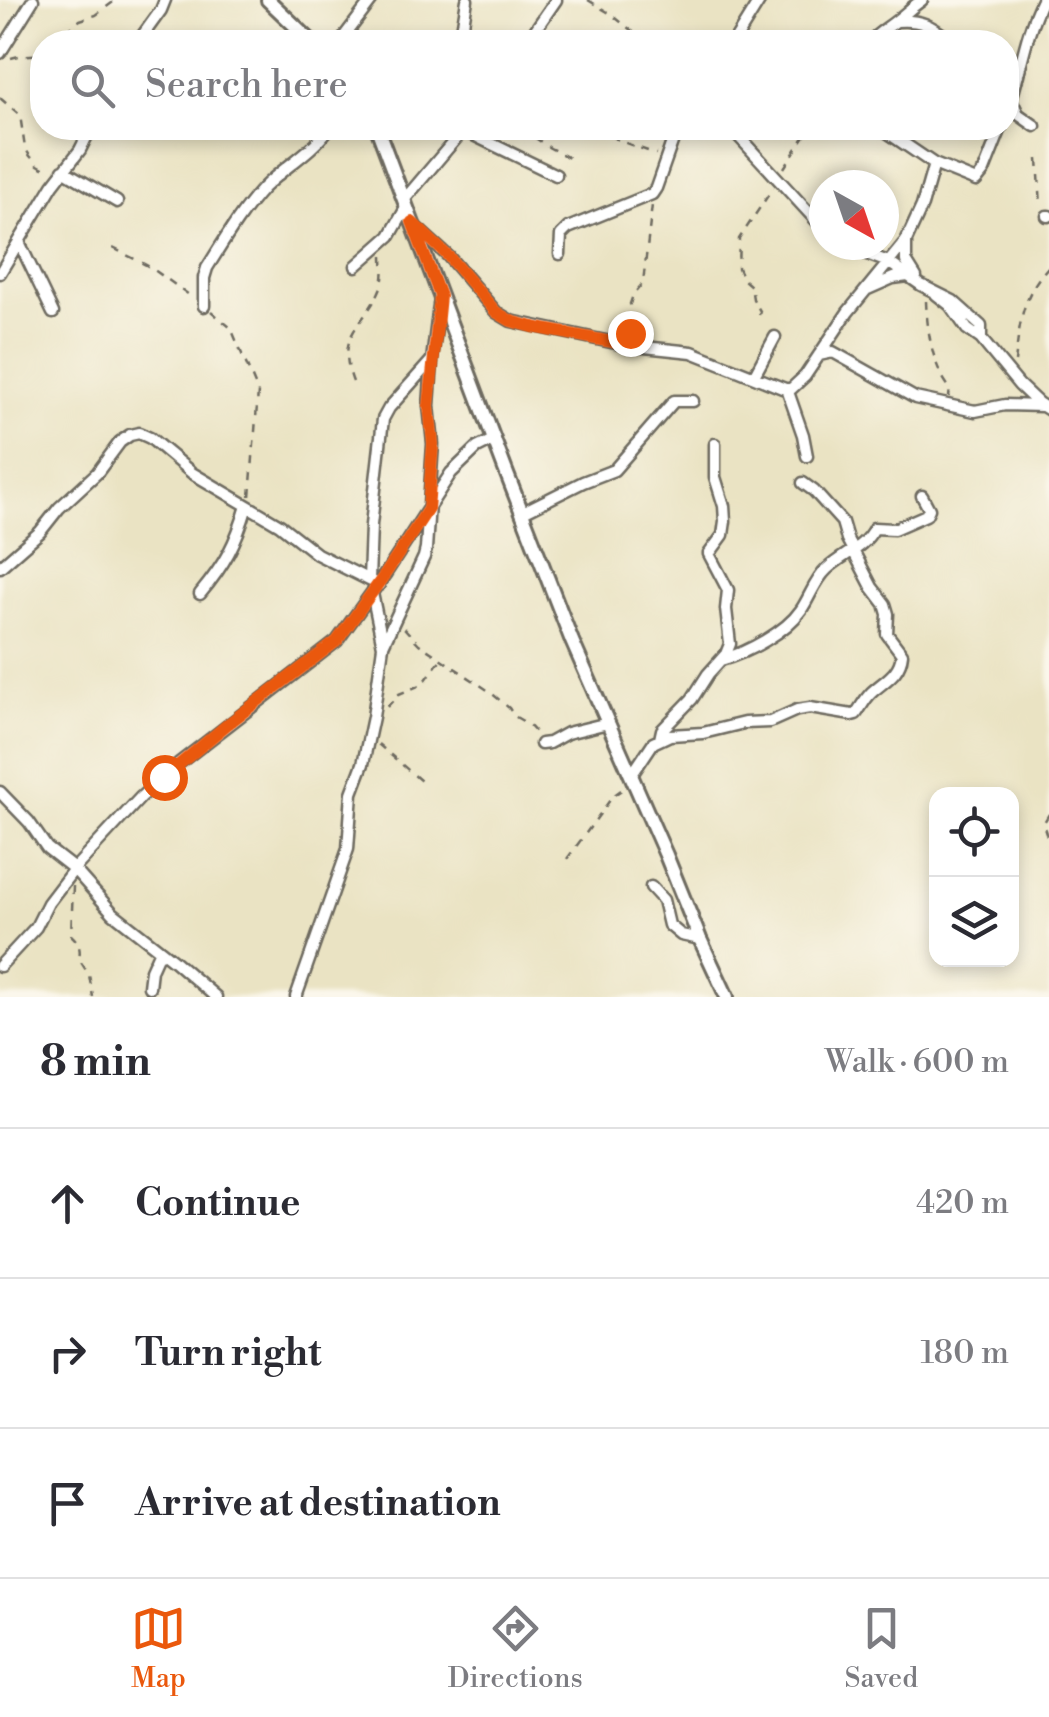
<!DOCTYPE html>
<meta charset="utf-8">
<style>
body{margin:0;font-family:"Libre Bodoni",serif;background:#f7f7f7;color:#2b2b33}
.controls{position:absolute;right:30px;bottom:30px;display:grid;overflow:hidden;border-radius:20px;box-shadow:0 5px 15px #0003}
.controls button{width:90px;height:90px;display:grid;place-items:center;padding:0;border:0;border-bottom:2px solid #e1e1e2;background:#fff;color:#2b2b33;font:50px sans-serif}
.compass{position:absolute;left:809px;top:170px;width:90px;height:90px;border-radius:50%;background:#fff;box-shadow:0 5px 15px #0003;rotate:140deg}
.stop{position:absolute;width:30px;height:30px;margin:-22px;border:8px solid #ea580c;border-radius:50%;background:#fff}
.stop.end{background:#ea580c;border-color:#fff;box-shadow:0 2px 10px #0008}
.list{margin:0;padding:0;list-style:none}
h2{display:flex;justify-content:space-between;align-items:center;height:130px;margin:0;padding:0 40px;font-size:42px}
h2 small{font-size:32px;font-weight:400;color:#7c7c81}
.list li{display:grid;grid-template-columns:65px 1fr auto;gap:30px;align-items:center;box-sizing:border-box;height:150px;padding:0 40px;border-top:2px solid #e1e1e2}
.list b{display:block;font-size:38px;white-space:nowrap}
.list em{font-size:32px;font-style:normal;color:#7c7c81}
.icon{flex:none;width:55px;height:55px;fill:none;stroke:currentColor;stroke-width:2;stroke-linecap:round;stroke-linejoin:round}
.map{position:relative;flex:none;width:1049px;height:997px;overflow:hidden}
.search{position:absolute;background:#fff;box-shadow:0 5px 15px #0003;left:30px;right:30px;top:30px;height:110px;display:flex;align-items:center;gap:25px;box-sizing:border-box;padding:0 35px;border-radius:40px;color:#7c7c81;font-size:38px}
.sheet{height:580px;background:#fff}
nav{display:flex;justify-content:space-around;align-items:center;box-sizing:border-box;height:140px;border-top:2px solid #e1e1e2;background:#fff;font-size:28px;color:#7c7c81}
nav a{display:grid;justify-items:center;gap:5px}
nav .on{color:#ea580c}
.map>svg:first-child{display:block}
.lines{fill:none;stroke-linecap:round;stroke-linejoin:round}
.minor-casing{stroke:#6e6b60;stroke-width:15}
.tertiary-casing{stroke:#6e6b60;stroke-width:18}
.path{stroke:#6e6b60;stroke-width:2.5;stroke-dasharray:8 8;stroke-linecap:butt}
.minor{stroke:#fff;stroke-width:10}
.tertiary{stroke:#fff;stroke-width:12}
.route{stroke:#ea580c;stroke-width:12}
</style>
<div class="map">
<svg width="1049" height="997" viewBox="0 0 1049 997">
<rect width="100%" height="100%" fill="#fbf7ec"/>
<filter id="ink" filterUnits="userSpaceOnUse"><feTurbulence type="fractalNoise" baseFrequency=".01" numOctaves="2"/><feDisplacementMap in="SourceGraphic" scale="20" xChannelSelector="R" yChannelSelector="G"/><feConvolveMatrix kernelMatrix="1 2 1 2 8 2 1 2 1" color-interpolation-filters="sRGB"/></filter>
<filter id="wash" filterUnits="userSpaceOnUse"><feTurbulence type="fractalNoise" baseFrequency=".0048" numOctaves="4" result="noise"/><feDisplacementMap in="SourceGraphic" scale="40" xChannelSelector="R" yChannelSelector="G"/><feGaussianBlur stdDeviation="2.25" result="paint"/><feColorMatrix in="noise" values="0 0 0 0 0 0 0 0 0 0 0 0 0 0 0 0 0 1.4 0 .05"/><feComposite in="paint" operator="in"/></filter>
<g filter="url(#wash)">
<rect width="100%" height="100%" fill="#eae3c3"/>
</g>
<g filter="url(#ink)">
<g class="lines">
<g class="minor-casing">
<path id="minor" d="M897,21C924,19 932,27 953,42
M138,42L161,10L165,0
M340,42L372,0
M460,42L467,0
M527,42L556,0
M734,42L760,0
M870,42C878,33 886,29 896,21C905,14 912,7 922,0
M0,53L33,0
M1012,101L1018,114L1035,126
M1006,115C1020,77 1024,36 1042,0
M463,128V130L556,175
M731,128L824,229
M881,128L934,164L976,181L984,171L1001,128
M63,170L117,202
M404,200L465,128
M1047,216H1049
M416,227L448,256L496,312L511,321L625,345L692,352L785,389H791L805,376L848,312L906,241L922,206L934,164
M19,242L53,313
M906,242V261L916,277
M856,245L867,254L888,262L921,285L953,301L981,326V339
M560,254L561,235L568,228L652,194L656,188L677,128
M356,266L390,236L406,208
M0,273L53,185L80,150L91,128
M868,289L893,278L908,276
M936,294L950,305L967,329L981,339L1019,385L1038,403L1049,410
M204,306V278L207,268C224,241 241,212 263,188C284,167 312,152 329,128
M819,355L833,352L915,398L975,411L1005,405L1042,406
M754,376L775,337
M787,389L803,435L807,456
M523,512L583,482L614,470L674,401H693
M0,567L40,532L59,508L97,473L120,442L130,435L139,433L150,438L192,473L280,525L317,554L379,585
M369,580L371,525L383,419L389,408L432,360L440,297
M200,594C225,564 236,543 247,506
M383,645L424,557L426,549L433,444L429,406L432,362
M721,660C747,653 786,632 801,610C810,597 815,580 827,569C843,554 864,548 874,528L894,529L926,515L929,509L922,496
M660,739L662,730L692,699L708,674L726,654L730,644L726,609L728,590L709,554L723,535L725,521L724,506L715,477V444
M541,744L549,743L567,733L608,723
M631,776L653,743L670,735L703,733L744,723L770,722L797,710L810,708L852,715L856,714C861,707 865,699 871,693C885,680 900,674 902,654L887,634L888,614L885,604L872,587L847,539L842,522L814,491L803,483
M0,792L29,822L47,848L74,869L113,913L174,961L216,997
M651,887L663,900L669,925L681,935L700,939
M0,966L36,927L48,903L74,869L141,797L178,764L337,641L386,573L451,473L477,448L495,439
M149,987L151,970L160,950
M296,997L348,849L352,793L363,764L373,717L383,646L372,593"/>
</g>
<g class="tertiary-casing">
<path id="tertiary" d="M268,0L312,42
M377,128L505,469L572,641L666,855L700,939L727,997"/>
</g>
<path class="path" d="M588,0L611,14L646,42
M54,42L80,20L96,15L116,0
M11,58L19,56L42,54
M0,98L20,115L25,148L30,156L38,165L49,171
M521,128L550,148L575,161
M597,128L620,141L656,154
M1038,159L1041,206
M784,168L810,128
M113,248L150,267L192,297
M926,301C927,328 932,367 950,388L949,397
M211,311L231,328L258,392L250,497
M759,315L760,311L753,299L751,286L743,279L738,268L739,239L773,188
M632,337L633,313L630,304L633,295L643,283L652,205
M1015,362C1020,323 1021,296 1049,266
M353,382C334,332 366,326 381,287C385,276 383,266 383,255
M404,628L419,644L489,691L509,708L514,716L528,724L537,734
M387,707L399,694L423,684L441,659
M378,744L421,781
M1049,814L1043,824L1049,842
M567,859L613,796L624,788
M73,886L71,935C79,942 81,949 79,959L89,975L93,997"/>
<use href="#minor" class="minor"/>
<use href="#tertiary" class="tertiary"/>
</g>
</g>
<g class="lines" filter="url(#ink)">
<path class="route" d="M164,777L228,724L337,641L386,573L428,509L433,444L429,406L440,296L412,222L448,256L496,312L511,321L533,327L638,347L630,333"/>
</g>
</svg>
<div class="controls">
<button><svg class="icon" aria-label="locate" viewBox="0 0 24 24"><circle cx="12" cy="12" r="6"/><path d="M12 2v4M12 18v4M2 12h4M18 12h4"/></svg></button>
<button><svg class="icon" aria-label="layers" viewBox="0 0 24 24"><path d="M12 4l9 5-9 5-9-5zM3 14l9 5 9-5"/></svg></button>
</div>
<svg class="compass" viewBox="-18 -18 36 36"><path d="M0-13l5 13h-10z" fill="#e53935"/><path d="M0 13l5-13h-10z" fill="#7c7c81"/></svg>
<div class="stop" style="left:164px;top:777px"></div>
<div class="stop end" style="left:630px;top:333px"></div>
<div class="search"><svg class="icon" aria-label="search" viewBox="0 0 24 24"><circle cx="10" cy="10" r="6"/><path d="M15 15l6 6"/></svg>Search here</div>
</div>
<section class="sheet">
<h2>8 min<small>Walk · 600 m</small></h2>
<ul class="list">
<li><svg class="icon" aria-label="ahead" viewBox="0 0 24 24"><path d="M12 20V5M6 11l6-6 6 6"/></svg><div><b>Continue</b></div><em>420 m</em></li>
<li><svg class="icon" aria-label="right" viewBox="0 0 24 24"><path d="M7 20v-9h11M14 6l5 5-5 5"/></svg><div><b>Turn right</b></div><em>180 m</em></li>
<li><svg class="icon" aria-label="arrive" viewBox="0 0 24 24"><path d="M6 21V4h12l-3 4 3 4H6"/></svg><div><b>Arrive at destination</b></div></li>
</ul>
</section>
<nav>
<a class="on"><svg class="icon" aria-label="map" viewBox="0 0 24 24"><path d="M3 6l6-2 6 2 6-2v14l-6 2-6-2-6 2zM9 4v14M15 6v14"/></svg>Map</a>
<a><svg class="icon" aria-label="directions" viewBox="0 0 24 24"><path d="M12 3l9 9-9 9-9-9zM9 14v-3h6M13 9l2 2-2 2"/></svg>Directions</a>
<a><svg class="icon" aria-label="saved" viewBox="0 0 24 24"><path d="M7 4h10v16l-5-4-5 4z"/></svg>Saved</a>
</nav>
